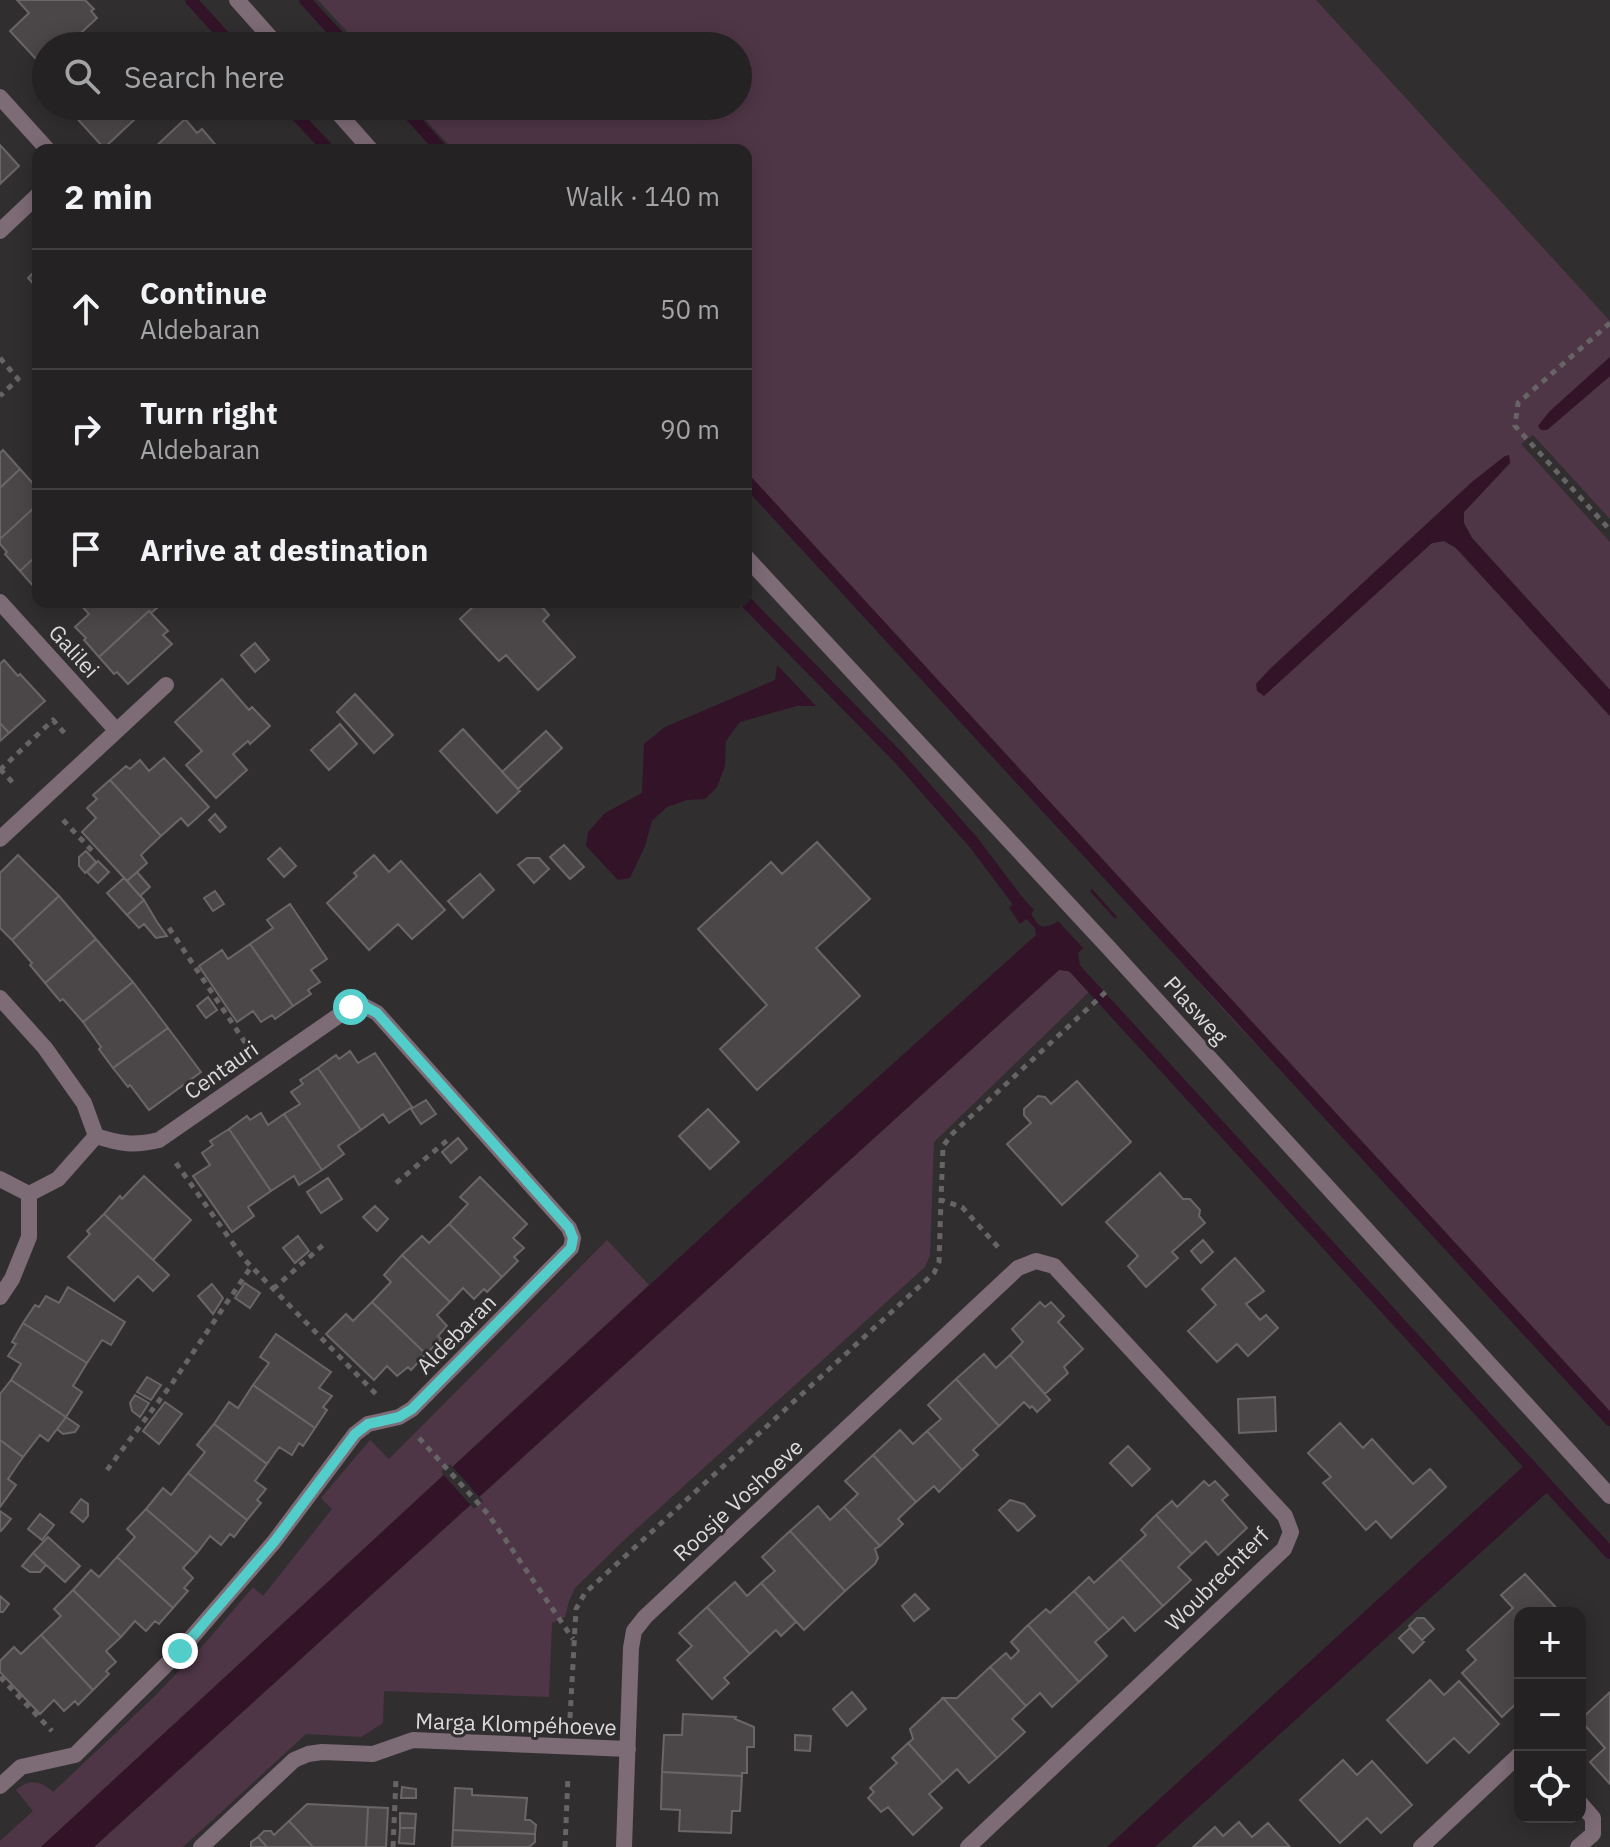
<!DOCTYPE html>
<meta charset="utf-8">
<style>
body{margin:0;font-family:"IBM Plex Sans",sans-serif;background:#2d2a2c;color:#f1f3f6}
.controls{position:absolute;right:24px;bottom:24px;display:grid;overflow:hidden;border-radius:16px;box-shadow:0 4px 20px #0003}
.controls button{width:72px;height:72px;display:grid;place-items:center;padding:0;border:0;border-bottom:2px solid #423f41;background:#252224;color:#f1f3f6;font:40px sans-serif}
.stop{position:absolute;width:24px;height:24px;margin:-18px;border:6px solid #53cdc9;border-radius:50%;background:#fff}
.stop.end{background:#53cdc9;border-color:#fff;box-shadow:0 2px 8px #0008}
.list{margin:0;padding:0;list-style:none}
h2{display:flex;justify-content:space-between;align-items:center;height:104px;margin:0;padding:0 32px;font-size:34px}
h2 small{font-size:26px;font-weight:400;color:#a3a4a6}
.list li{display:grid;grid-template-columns:52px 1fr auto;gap:24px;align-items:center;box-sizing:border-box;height:120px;padding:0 32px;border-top:2px solid #423f41}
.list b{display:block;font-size:30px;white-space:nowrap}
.list p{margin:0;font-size:26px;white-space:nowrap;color:#a3a4a6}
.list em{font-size:26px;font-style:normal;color:#a3a4a6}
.icon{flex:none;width:44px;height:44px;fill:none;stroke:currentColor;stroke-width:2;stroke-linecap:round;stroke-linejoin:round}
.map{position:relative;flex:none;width:1610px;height:1847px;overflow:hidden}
.search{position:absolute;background:#252224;box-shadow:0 4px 20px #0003;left:32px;top:32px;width:720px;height:88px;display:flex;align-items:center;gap:20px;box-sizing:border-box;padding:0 28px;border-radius:44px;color:#a3a4a6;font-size:30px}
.panel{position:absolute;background:#252224;box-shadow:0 4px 20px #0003;left:32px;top:144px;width:720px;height:464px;border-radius:16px}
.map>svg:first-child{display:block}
.green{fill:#4f3646}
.water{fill:#331328}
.pier{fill:#312e30}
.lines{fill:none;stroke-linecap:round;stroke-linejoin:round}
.stream{stroke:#331328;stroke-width:12}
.building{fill:#4b4749;stroke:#6a6668;stroke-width:2}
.path{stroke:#666465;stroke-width:5;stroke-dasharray:6 6;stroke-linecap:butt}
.street{stroke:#7d6b76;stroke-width:16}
.route{stroke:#53cdc9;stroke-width:10}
.labels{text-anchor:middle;stroke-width:6;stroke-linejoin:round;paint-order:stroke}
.street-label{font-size:22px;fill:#dcdadb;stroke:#312e30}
</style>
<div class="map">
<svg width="1610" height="1847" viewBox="0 0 1610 1847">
<rect width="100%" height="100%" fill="#312e30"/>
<path class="green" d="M318,0H1316L1610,321V357L1549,412L1547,430L1610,376V519L1533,435L1521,444L1610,542V690L1472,538L1463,523L1464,512L1510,463L1508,456H1505L1472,482L1271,668L1256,684L1432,543L1444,541L1456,548L1610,716V1418L1231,1018L746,477V150H453L413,106H738V46H360Z
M1059,970H1069L1089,992L934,1142L930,1255L925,1267L621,1543L575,1588L569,1601L565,1617L552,1623L549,1697L384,1691L383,1723L361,1737L306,1734L183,1847H94Z
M607,1240L649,1285L41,1847H0V1841L33,1811L16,1790C31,1778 40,1781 53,1792L154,1697L207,1641L253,1587L263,1596L332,1509L321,1498L370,1440L389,1459Z"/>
<path class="water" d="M1610,357V376L1547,430H1541L1538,426L1549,412Z
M1509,455L1510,463L1464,512V523L1472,538L1610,690V716L1456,548L1444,541L1432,543L1264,696L1257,691L1256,684L1271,668L1472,482L1505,456Z
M777,665L816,706H797L740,722L726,741L725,766L717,787L705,799L687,800L667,807L652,821L645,846L630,878L618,880L586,846L588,832L605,813L642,793L644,744L665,727L775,680Z
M1092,889L1117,917L1078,953L1080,966L1073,972L1059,970L94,1847H41L747,1195L1036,935L1035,928L1026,919L1020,924L1009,908L1022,897L1034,910L1031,914C1034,918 1036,922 1039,925C1054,934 1082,899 1092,889Z
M1527,1463L1551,1489L1155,1847H1107Z"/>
<path class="pier" d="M1087,888L1118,922L1086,951L1056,919Z
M450,1464L483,1501L474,1509L441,1472Z"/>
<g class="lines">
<path class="stream" d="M191,0L233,46
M305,0L347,46
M288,106L329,150
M402,106L442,150
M746,480L1610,1420
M746,602L899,758L974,843L1026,912
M1067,960L1610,1553"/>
</g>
<path class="building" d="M17,0H85L94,9L91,11L97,18L67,46H59L56,43L53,46H46V52L37,60L10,31L29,13Z
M206,33L218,46H192L204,35Z
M102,35L112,46H90Z
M80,106H149L104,148L72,113Z
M185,119L197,133L202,129L220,150H152Z
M0,145L19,166L0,184Z
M38,268V289L28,278Z
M3,450L20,469L0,488V453Z
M20,469L38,489L35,493L38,496V504L0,539V488Z
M38,504V554L20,571L5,554L7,552L0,544V539Z
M38,554V586L35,588L20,571Z
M78,602H152L157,608L151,613L149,611L99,657L84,640L86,638L75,627L89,614Z
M478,602H538L549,615L543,621L575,657L538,690L506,655L499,661L460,619Z
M149,611L168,631L163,635L172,644L128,684L117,672L114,674L99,657Z
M255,643L269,660L255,672L241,655Z
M4,660L18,676L20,674L45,701L9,733L0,723V664Z
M222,679L249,710L252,707L270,726L250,744L248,741L233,754L247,770L216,798L186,765L202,751L175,722Z
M355,694L393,735L374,753L337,712Z
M0,723L9,733L0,741Z
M340,724L357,744L329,770L311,750Z
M463,729L520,791L497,813L440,751Z
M546,731L562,748L518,789L502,772Z
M164,758L209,807L188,826L181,818L161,836L110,780L126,766L130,769L140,760L149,771Z
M110,780L161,836L141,855L147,863L127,881L82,832L96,818L87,808L97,799L93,795Z
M215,814L226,827L220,832L209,820Z
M817,842L870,899L816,948L860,996L757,1090L720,1049L767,1005L698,929L771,862L782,874Z
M564,845L584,867L570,879L550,857Z
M280,848L296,866L284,877L268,859Z
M86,851L96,862L85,873L79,866V857Z
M18,855L59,896L12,940L0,928V873Z
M374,855L389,872L401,861L445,910L412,939L398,924L369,950L327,903L357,876L354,873Z
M527,858H539L549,869L534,883L518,865Z
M98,861L109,872L98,883L87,872Z
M137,872L150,887L140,896L127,881Z
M480,874L494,890L463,918L448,901Z
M124,878L144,900L127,915L107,893Z
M215,891L224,904L213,911L204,898Z
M59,896L96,939L45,983L30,965L32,963L12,940Z
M144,900L157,922L167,936L156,938L144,924L139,928L127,915Z
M290,904L327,959L311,970L320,982L308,990L311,994L293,1006L250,944L273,928L267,920Z
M96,939L133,982L83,1022L63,999L60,1001L45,983Z
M250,944L293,1006L275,1019L272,1015L261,1022L253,1011L237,1022L199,966L222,950L228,959Z
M133,982L168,1028L113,1068L99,1049L101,1047L83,1022Z
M208,997L217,1010L206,1018L197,1006Z
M168,1028L201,1072L149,1110L130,1085L128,1087L113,1068Z
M350,1051L358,1063L375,1053L412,1107L389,1123L383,1114L361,1130L318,1068L336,1055L339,1059Z
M318,1068L361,1130L338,1146L344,1154L322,1170L284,1114L300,1104L291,1092L303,1084L300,1080Z
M1077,1081L1131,1142L1062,1205L1007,1144L1031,1123L1024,1115V1109L1038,1096L1045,1097L1051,1104Z
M426,1100L436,1114L421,1124L411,1109Z
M708,1109L739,1142L710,1169L679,1136Z
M261,1113L268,1125L284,1114L322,1170L299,1185L294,1176L271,1191L229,1129L247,1116L250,1120Z
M229,1129L271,1191L248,1207L254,1216L232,1232L193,1176L210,1165L202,1153L213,1145L210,1141Z
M458,1138L467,1149L451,1163L442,1152Z
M1160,1173L1183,1199H1190L1200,1210L1199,1216L1205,1223L1172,1252L1178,1258L1146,1287L1128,1266L1138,1256L1106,1222Z
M144,1176L191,1220L153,1260L169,1275L104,1214L120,1196L122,1199Z
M480,1177L527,1224L513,1238L524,1248L514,1257L518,1261L502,1277L449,1224L468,1204L460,1197Z
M328,1178L342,1199L321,1213L307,1192Z
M375,1206L388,1219L377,1231L363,1217Z
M104,1214L169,1275L153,1291L138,1276L114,1301L68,1257L90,1234L87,1231Z
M449,1224L502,1277L487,1292L484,1289L474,1299L463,1288L450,1302L402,1255L422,1236L429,1243Z
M298,1236L309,1251L295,1263L283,1248Z
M1203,1240L1213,1252L1201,1263L1191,1251Z
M402,1255L450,1302L437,1315L447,1326L438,1336L441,1339L426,1354L372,1302L391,1282L384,1275Z
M1235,1258L1264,1291L1246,1304L1260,1320L1266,1315L1278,1328L1248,1356L1237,1344L1217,1362L1188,1331L1216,1305L1202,1289Z
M245,1283L260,1293L250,1308L235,1298Z
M212,1284L223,1298L213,1314L198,1296Z
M68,1287L125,1322L111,1345L102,1340L87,1363L23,1323L35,1305L39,1307L46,1296L59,1303Z
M372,1302L426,1354L411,1370L408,1367L397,1376L387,1366L374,1380L326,1334L346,1314L353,1321Z
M1040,1302L1045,1307L1051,1302L1064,1316L1058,1322L1083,1349L1064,1367L1068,1373L1045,1394L1010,1355L1023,1342L1012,1329Z
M23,1323L87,1363L73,1386L82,1392L66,1417L11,1380L21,1364L8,1356L16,1344L12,1342Z
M276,1334L331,1372L319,1388L332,1396L323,1407L327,1410L315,1428L253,1385L269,1363L260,1357Z
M984,1354L996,1368L1010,1355L1050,1400L1037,1412L1032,1406L1030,1408L1024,1402L999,1426L956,1379Z
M147,1377L161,1385L151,1400L137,1392Z
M956,1379L999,1426L973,1450L978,1455L962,1470L927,1431L941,1419L928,1405Z
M11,1380L66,1417L48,1441L40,1435L23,1457L0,1440V1394Z
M253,1385L315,1428L303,1446L299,1443L292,1455L279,1447L267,1464L214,1424L229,1402L238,1408Z
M135,1395L149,1403L140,1417L132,1411L130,1403Z
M1275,1397L1276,1431L1239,1433L1238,1399Z
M165,1402L182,1414L159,1444L143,1431Z
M66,1417L79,1426L75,1432L63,1434L57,1429Z
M1340,1423L1363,1448L1372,1439L1413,1484L1430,1469L1446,1487L1391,1538L1376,1521L1366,1530L1323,1483L1331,1477L1308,1453Z
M214,1424L267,1464L255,1481L266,1489L257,1500L261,1503L247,1520L188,1473L205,1452L197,1445Z
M900,1430L913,1444L927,1431L962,1470L939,1492L934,1486L916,1502L873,1455Z
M0,1440L23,1457L8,1479L16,1485L0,1507Z
M1128,1446L1150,1469L1132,1486L1110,1463Z
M873,1455L916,1502L898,1519L903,1524L880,1546L844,1507L858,1494L845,1481Z
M188,1473L247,1520L234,1537L230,1534L221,1545L210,1536L197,1553L146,1509L163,1488L171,1495Z
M1204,1481L1209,1486L1215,1481L1228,1495L1222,1500L1247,1528L1218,1555L1206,1541L1192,1554L1156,1515L1172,1501L1177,1507Z
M81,1499L88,1504V1516L83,1522L71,1512Z
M1010,1500L1024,1504L1035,1516L1018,1531L999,1510Z
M818,1506L830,1520L844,1507L880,1546L875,1549L878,1558L875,1564L845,1591L790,1531Z
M146,1509L197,1553L183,1568L193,1578L184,1588L188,1591L173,1608L117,1557L135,1537L127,1529Z
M0,1511L11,1519L1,1531L0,1530Z
M40,1514L54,1525L42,1540L28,1529Z
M1156,1515L1192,1554L1178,1567L1191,1580L1163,1606L1120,1559L1146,1535L1141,1530Z
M790,1531L845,1591L804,1630L761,1583L775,1571L762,1557Z
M48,1537L80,1566L65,1582L33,1553Z
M33,1553L46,1565L40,1572H30L22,1566Z
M117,1557L173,1608L159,1624L155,1621L146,1631L135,1621L121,1637L73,1590L91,1570L99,1577Z
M1120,1559L1163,1606L1135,1631L1123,1617L1109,1630L1074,1591L1089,1577L1094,1583Z
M1525,1574L1561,1613H1520V1700L1502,1717L1462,1673L1476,1660L1467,1650L1513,1608L1501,1595Z
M735,1582L747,1596L761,1583L796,1622L781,1636L776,1630L750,1654L707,1607Z
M73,1590L121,1637L106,1651L116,1662L106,1671L109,1674L93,1690L41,1635L61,1616L54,1609Z
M1074,1591L1109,1630L1095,1642L1107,1656L1079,1682L1028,1625L1046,1609L1050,1613Z
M915,1594L929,1609L914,1621L902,1606Z
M0,1596L9,1604L3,1612H0Z
M707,1607L750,1654L724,1678L729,1683L712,1699L677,1660L692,1646L679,1633Z
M1417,1618H1424L1434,1629L1422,1640L1409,1626Z
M1028,1625L1079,1682L1052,1707L1040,1693L1026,1706L990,1667L1006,1653L1011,1659L1019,1651L1011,1642Z
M1410,1628L1424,1642L1413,1653L1399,1638Z
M41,1635L93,1690L78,1705L75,1701L64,1711L54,1700L40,1714L0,1672V1661L14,1647L21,1654Z
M990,1667L1026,1706L1012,1719L1025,1732L997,1758L943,1698H957Z
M1430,1680L1444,1695L1459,1681L1499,1724L1469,1753L1454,1738L1427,1763L1387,1720Z
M852,1692L866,1709L847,1726L833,1709Z
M1610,1692V1784L1590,1762L1605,1748L1580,1720Z
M943,1698L997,1758L969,1783L957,1769L943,1782L908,1743L913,1739L910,1729Z
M683,1714L736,1717L735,1719L754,1727V1747H747V1773H742V1776L662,1772L664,1735H682Z
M795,1735L811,1736L810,1751L795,1750Z
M908,1743L943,1782L929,1794L942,1808L913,1835L888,1807L881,1812L868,1798L874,1792L870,1788L897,1763L892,1758Z
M1343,1760L1357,1775L1372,1761L1412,1805L1381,1833L1367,1818L1340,1843L1300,1800Z
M662,1772L742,1776L740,1811H732L731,1833L679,1831L680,1810L661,1809Z
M402,1787L416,1789V1798H401Z
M455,1788L472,1789V1795L527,1798L525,1820H530L536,1825L535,1834L453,1830Z
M307,1804L368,1807L366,1847H313L289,1821Z
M368,1807L388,1808L386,1847H366Z
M400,1813L416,1814L415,1828H400Z
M289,1821L313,1847H267L258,1837L264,1831H271L274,1835Z
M1239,1822L1252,1837L1268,1823L1290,1847H1193L1215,1827L1223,1836Z
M400,1828H415L414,1844L399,1843Z
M453,1830L535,1834V1842L529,1847H452Z
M258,1837L267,1847H251V1842Z"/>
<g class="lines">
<path class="path" d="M1610,323L1518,403L1515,426L1610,530
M0,358L18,379L0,396
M0,769L15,785
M0,770L53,720L67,736
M63,820L96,855
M169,928L246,1044
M176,1163L244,1259L376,1394
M396,1183L450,1138
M998,1247L962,1207L941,1200L943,1146L953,1133L1109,989
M273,1289L323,1245
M419,1438L488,1514L573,1639
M107,1470L171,1385L251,1267
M0,1677L52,1731
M570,1718L576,1609L585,1593L934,1273L939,1262L941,1200
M393,1847L396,1778
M565,1847L568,1776"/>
<path class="street" d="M237,0L278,46
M0,97L48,150
M332,106L371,150
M0,231L38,195
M746,557L1108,947L1610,1496
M0,602L116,730
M0,839L166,685
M0,998L45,1048L84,1103L96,1136
M0,1179L29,1194
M0,1297L12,1279L29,1237V1194L58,1179L96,1136C120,1144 134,1146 159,1140L351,1007L364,1006L377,1013L569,1228L573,1238L571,1248L412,1409L399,1417L368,1424L355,1434L274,1542L180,1651L75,1755L21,1767L0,1786
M201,1847L294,1760L308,1754L322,1752L373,1754L413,1740L628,1749
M624,1847L631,1648L634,1631L645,1617L1018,1268L1036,1261L1054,1266L1285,1516L1291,1532L1284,1549L968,1847
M1421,1847L1520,1754
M1578,1847L1593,1834V1818L1580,1803"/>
</g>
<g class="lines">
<path class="route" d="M180,1651L274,1542L355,1434L368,1424L399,1417L412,1409L571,1248L573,1238L569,1228L377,1013L364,1006L351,1007"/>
</g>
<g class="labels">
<g class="street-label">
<text transform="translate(74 651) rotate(48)" y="8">Galilei</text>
<text transform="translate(1196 1010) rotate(48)" y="8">Plasweg</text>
<text transform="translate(221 1070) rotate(-35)" y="8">Centauri</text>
<text transform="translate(456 1334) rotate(-45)" y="8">Aldebaran</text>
<text transform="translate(738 1500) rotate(-43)" y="8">Roosje Voshoeve</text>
<text transform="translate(1217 1579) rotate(-45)" y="8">Woubrechterf</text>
<text transform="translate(516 1724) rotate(2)" y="8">Marga Klompéhoeve</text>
</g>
</g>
</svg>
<div class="controls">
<button>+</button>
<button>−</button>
<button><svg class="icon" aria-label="locate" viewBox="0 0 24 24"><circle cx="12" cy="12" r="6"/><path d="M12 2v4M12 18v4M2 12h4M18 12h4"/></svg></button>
</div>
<div class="stop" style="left:351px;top:1007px"></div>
<div class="stop end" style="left:180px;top:1651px"></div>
<div class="search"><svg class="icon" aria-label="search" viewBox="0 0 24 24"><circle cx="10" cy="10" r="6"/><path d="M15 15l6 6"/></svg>Search here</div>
<section class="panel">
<h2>2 min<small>Walk · 140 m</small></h2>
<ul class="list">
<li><svg class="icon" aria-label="ahead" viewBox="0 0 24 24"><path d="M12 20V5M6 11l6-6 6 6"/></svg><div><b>Continue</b><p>Aldebaran</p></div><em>50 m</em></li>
<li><svg class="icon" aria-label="right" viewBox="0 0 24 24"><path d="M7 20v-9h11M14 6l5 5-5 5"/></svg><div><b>Turn right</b><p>Aldebaran</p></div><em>90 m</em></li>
<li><svg class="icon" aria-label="arrive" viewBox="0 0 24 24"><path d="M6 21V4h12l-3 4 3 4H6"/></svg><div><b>Arrive at destination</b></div></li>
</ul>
</section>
</div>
